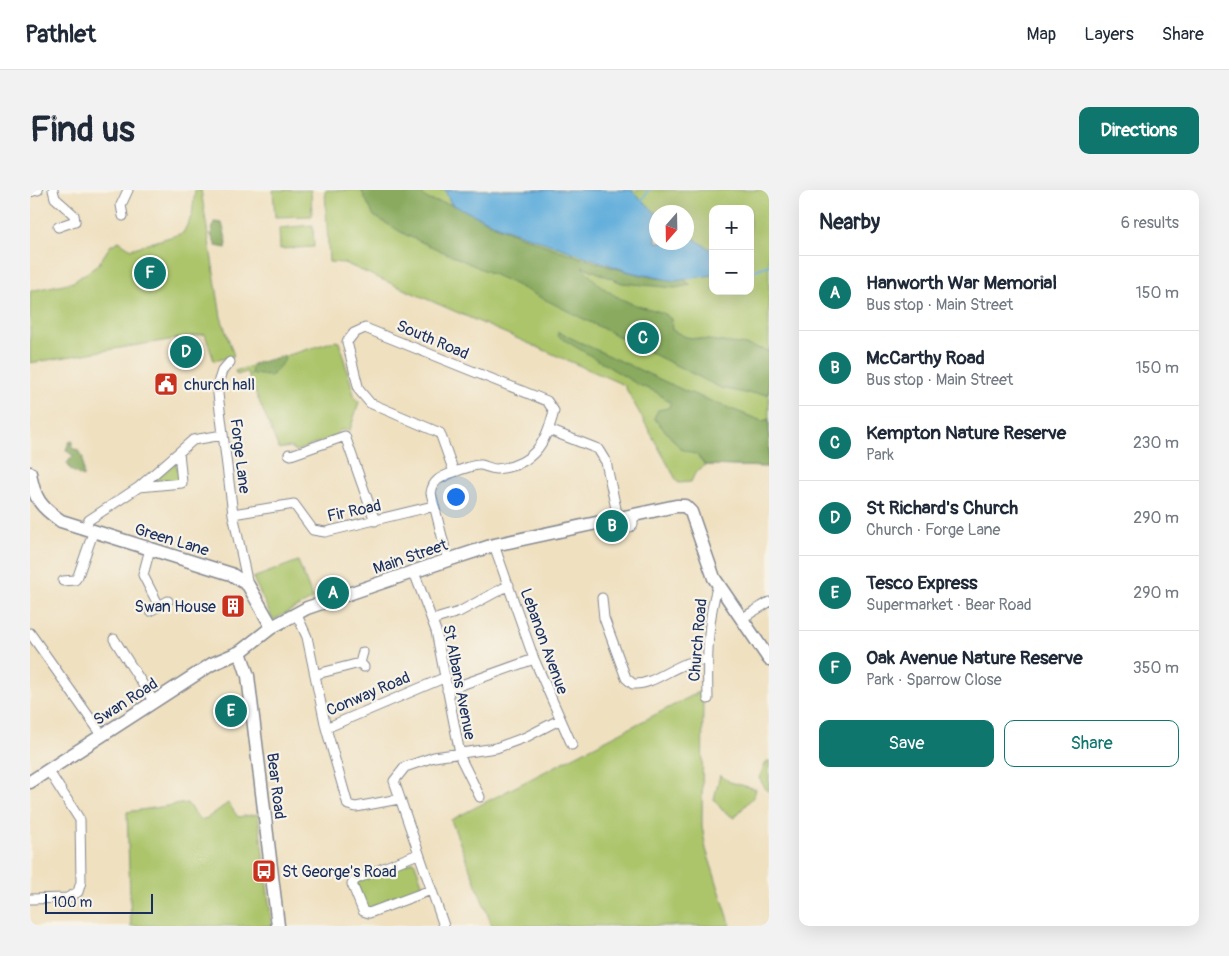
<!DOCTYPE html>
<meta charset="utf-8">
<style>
body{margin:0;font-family:Pangolin,sans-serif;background:#f2f2f3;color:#1f2937}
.controls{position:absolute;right:15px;top:15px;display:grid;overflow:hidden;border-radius:10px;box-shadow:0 5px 20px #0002}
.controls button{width:45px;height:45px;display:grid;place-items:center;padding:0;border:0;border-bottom:1px solid #e0e1e3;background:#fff;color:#1f2937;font:25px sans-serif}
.compass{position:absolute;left:619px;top:15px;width:45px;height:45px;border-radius:50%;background:#fff;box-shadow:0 5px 20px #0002;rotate:200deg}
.scale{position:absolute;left:15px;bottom:12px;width:108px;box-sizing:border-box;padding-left:5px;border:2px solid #1b2f5e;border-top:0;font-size:14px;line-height:18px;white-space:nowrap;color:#1b2f5e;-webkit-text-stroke:4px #f7f3e8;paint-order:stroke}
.you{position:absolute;left:425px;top:306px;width:18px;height:18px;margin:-12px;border:4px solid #fff;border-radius:50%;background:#1a73e8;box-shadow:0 0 0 8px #1a73e833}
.badge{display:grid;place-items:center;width:32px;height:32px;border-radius:50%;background:#0f766e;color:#fff;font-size:16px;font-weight:700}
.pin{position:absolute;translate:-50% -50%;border:2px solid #fff;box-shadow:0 1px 5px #0006}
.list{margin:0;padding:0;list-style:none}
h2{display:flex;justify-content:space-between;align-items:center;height:65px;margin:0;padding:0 20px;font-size:21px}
h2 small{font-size:16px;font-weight:400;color:#747a83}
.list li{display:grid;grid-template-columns:32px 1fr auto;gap:15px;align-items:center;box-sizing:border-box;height:75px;padding:0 20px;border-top:1px solid #e0e1e3}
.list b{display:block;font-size:19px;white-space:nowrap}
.list p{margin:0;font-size:16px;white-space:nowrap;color:#747a83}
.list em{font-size:16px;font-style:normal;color:#747a83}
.actions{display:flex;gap:10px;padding:15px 20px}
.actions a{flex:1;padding:11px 0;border:1px solid #0f766e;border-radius:10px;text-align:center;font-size:18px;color:#0f766e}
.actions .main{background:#0f766e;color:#fff}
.map{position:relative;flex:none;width:739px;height:736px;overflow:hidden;border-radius:10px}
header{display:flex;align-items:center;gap:30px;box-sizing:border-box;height:70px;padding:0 25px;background:#fff;border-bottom:1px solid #e0e1e3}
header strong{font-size:24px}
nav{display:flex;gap:28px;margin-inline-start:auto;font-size:18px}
.intro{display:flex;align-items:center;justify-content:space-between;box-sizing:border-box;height:120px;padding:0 30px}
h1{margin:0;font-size:35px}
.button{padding:12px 22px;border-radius:10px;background:#0f766e;color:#fff;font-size:18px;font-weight:700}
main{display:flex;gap:30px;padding:0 30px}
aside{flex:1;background:#fff;border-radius:10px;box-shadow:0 5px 20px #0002}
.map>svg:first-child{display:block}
.green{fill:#acc56b;stroke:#647a64;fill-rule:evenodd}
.forest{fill:#89aa5f;stroke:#526c5e}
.water{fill:#64afdc;stroke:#406f9d}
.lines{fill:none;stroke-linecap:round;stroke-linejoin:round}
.stream{stroke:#64afdc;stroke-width:2}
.street-casing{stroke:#85888f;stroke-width:11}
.secondary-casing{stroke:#85888f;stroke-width:15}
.street{stroke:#fff;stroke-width:9}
.secondary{stroke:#fff;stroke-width:12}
.labels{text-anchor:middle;stroke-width:4.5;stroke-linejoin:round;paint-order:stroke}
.street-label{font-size:16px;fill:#1b2f5e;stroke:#f7f3e8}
.poi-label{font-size:16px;fill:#1b2f5e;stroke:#f7f3e8;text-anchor:start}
</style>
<header>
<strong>Pathlet</strong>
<nav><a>Map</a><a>Layers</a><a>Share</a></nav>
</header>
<div class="intro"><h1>Find us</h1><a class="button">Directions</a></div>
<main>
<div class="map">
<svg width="739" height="736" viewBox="0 0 739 736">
<rect width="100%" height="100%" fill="#f7f3e8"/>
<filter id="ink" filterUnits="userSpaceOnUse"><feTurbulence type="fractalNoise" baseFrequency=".02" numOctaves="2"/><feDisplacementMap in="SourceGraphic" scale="10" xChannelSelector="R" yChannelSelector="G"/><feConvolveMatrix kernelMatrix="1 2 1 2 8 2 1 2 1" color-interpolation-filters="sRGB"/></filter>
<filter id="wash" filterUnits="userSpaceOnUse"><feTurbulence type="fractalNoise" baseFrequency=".0096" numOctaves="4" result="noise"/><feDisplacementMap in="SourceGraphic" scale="20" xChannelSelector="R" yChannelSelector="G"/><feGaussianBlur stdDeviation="1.12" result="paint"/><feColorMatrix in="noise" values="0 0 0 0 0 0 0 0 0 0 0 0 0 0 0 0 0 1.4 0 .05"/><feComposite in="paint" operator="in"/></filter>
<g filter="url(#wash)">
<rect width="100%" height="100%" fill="#efe0c0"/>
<path class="green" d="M165,0H171L191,127L204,166L184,171L175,144L0,173V101L43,92L68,75L80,56L89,51L101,59L153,43L162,25Z
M243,0H281L282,26L245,27Z
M295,0H739V277L675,275L665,283L661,292L648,293L594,195L314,73L299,72ZM683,19H720V101H683ZM626,22H656V52H626Z
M283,35L284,57L250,59L249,38Z
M305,151L309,152L325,208L329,212L320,240H310L306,246L266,261L260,257L249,259L217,182L207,185L205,181Z
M145,272L150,285L147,291L126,293L125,290Z
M268,371L283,409L243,430L223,388Z
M673,500L672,636L676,659L701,736H462L421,630Z
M739,570V601H737L729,588L735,574Z
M690,585L700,592L726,599L724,606L704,628L692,620L684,609Z
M157,613L170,630L177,628L198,613L208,627L228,624L242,736H101L97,622Z
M384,671L394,698L337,719L326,692Z"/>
<path class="forest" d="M331,0H390C397,15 409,10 422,15C439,20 454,31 470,38C505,52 621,96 653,89L661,95L645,98L592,93L552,76C566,95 586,109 609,116C621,120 632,120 641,129L642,140L656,147L716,155L739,161V204L715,203L691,198L478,91L376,45L344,26Z
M184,32L192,33L197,53L196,58L186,56L181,45Z
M528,142L653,200L732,231L739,229V277L675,275L667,265L651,259L624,228L628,220L638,218L641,213L626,202L607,194L528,146Z
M253,166L255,170L241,186L221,184L223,174Z
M43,251L41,258L48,260L53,268V287L41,280L37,273L43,266L36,260L39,252Z"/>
<path class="water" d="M415,0H601L626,23V52H656L657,45H659L683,61V85L644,91L600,82L470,37L421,14Z"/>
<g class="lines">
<path class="stream" d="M612,10L619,0
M720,82L739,75"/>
</g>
</g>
<g filter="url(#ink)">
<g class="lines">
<g class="street-casing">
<path id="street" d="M23,0L25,8L44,25L45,31L28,37
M0,2L8,0
M93,26L91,15L98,0
M335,138L517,211L524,221C516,253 503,276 466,279C461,279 456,276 451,275C443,274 432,280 424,282L410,243L340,213L329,200L317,152L324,143Z
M200,172L192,181L187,196L203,324L218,395
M519,240L568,259L576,272L588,328
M259,264L261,265L315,246L345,331
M109,297L152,293L149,262
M203,324L264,314L283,340L295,342L403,316
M574,331L575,339L579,342L600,337L603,334V326
M54,339L59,330L109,297L163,250L193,245
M464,355L504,469L542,555
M120,359L113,385L129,416L120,421
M418,370L401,303C403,289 412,287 424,282
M384,382L406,441L431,569L450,607
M33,391L45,390L48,386L63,343
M572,408L574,428L596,488L603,494C626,496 649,468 678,470
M129,416L138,411
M266,423L277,447L296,538L416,487
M711,429L739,412
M402,430L429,422L479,395
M0,443L72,545
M84,449L124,512
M333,462L330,473L334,477
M287,484L330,473
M417,500L504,469
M678,509C677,471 677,430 688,394
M296,538L318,615L326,617L369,609
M388,664L326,689L322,694L333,721L339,723L401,700
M0,709L37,708L48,702L51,692L50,630L18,580
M414,736L364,591L375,577L404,567L466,558L496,547L529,530"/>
</g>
<g class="secondary-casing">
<path id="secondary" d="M0,283C4,309 11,317 31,331L201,384L218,395L242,437
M210,462L218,486L248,736
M0,592L182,474L210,462L242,437L277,418L418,370L464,355L646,316H655L661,322L684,388L739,469"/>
</g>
<use href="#street" class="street"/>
<use href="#secondary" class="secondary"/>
</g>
</g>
<defs>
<g id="civic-square" transform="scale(1.25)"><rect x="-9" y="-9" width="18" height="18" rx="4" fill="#c8321e" stroke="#f7f3e8"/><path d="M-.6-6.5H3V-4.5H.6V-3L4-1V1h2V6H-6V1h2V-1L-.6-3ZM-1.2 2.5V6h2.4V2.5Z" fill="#fff"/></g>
<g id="building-square" transform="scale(1.25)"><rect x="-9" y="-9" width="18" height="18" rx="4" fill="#c8321e" stroke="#f7f3e8"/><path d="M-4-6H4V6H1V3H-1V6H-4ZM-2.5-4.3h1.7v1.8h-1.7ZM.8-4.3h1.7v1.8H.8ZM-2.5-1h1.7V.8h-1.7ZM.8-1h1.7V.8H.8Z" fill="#fff"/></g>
<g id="bus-square" transform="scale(1.25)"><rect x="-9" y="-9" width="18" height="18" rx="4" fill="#c8321e" stroke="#f7f3e8"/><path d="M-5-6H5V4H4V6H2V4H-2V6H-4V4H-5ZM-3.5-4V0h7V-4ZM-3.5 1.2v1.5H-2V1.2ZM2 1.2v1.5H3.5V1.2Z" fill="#fff"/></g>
</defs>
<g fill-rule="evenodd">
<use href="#civic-square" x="136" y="194"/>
<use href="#building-square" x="203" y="416"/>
<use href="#bus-square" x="234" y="681"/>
</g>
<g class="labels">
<g class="street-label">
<text transform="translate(403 149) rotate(23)" y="6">South Road</text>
<text transform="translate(211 266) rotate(83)" y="6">Forge Lane</text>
<text transform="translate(324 320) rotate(-12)" y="6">Fir Road</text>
<text transform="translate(142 349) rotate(17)" y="6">Green Lane</text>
<text transform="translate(380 366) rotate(-19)" y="6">Main Street</text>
<text transform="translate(667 450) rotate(-85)" y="6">Church Road</text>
<text transform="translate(515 451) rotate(70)" y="6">Lebanon Avenue</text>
<text transform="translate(430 492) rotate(79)" y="6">St Albans Avenue</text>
<text transform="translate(338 503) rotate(-23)" y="6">Conway Road</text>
<text transform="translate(95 511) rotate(-33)" y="6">Swan Road</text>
<text transform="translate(247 596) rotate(83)" y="6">Bear Road</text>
</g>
<g class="poi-label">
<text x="154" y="200">church hall</text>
<text x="186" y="422" text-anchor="end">Swan House</text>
<text x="252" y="687">St George's Road</text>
</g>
</g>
</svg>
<div class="controls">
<button>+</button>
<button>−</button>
</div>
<svg class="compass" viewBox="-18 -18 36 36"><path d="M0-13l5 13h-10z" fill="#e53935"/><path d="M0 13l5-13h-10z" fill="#747a83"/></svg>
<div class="scale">100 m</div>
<div class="you"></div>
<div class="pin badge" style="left:303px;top:403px">A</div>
<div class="pin badge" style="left:582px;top:336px">B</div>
<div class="pin badge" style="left:613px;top:148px">C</div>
<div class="pin badge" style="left:156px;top:162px">D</div>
<div class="pin badge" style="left:201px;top:521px">E</div>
<div class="pin badge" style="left:120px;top:83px">F</div>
</div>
<aside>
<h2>Nearby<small>6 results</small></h2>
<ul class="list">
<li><span class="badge">A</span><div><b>Hanworth War Memorial</b><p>Bus stop · Main Street</p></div><em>150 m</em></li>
<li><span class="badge">B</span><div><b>McCarthy Road</b><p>Bus stop · Main Street</p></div><em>150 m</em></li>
<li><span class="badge">C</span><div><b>Kempton Nature Reserve</b><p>Park</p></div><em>230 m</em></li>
<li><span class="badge">D</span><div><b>St Richard's Church</b><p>Church · Forge Lane</p></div><em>290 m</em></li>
<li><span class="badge">E</span><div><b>Tesco Express</b><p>Supermarket · Bear Road</p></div><em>290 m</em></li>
<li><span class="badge">F</span><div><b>Oak Avenue Nature Reserve</b><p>Park · Sparrow Close</p></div><em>350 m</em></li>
</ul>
<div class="actions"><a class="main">Save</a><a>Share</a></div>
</aside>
</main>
